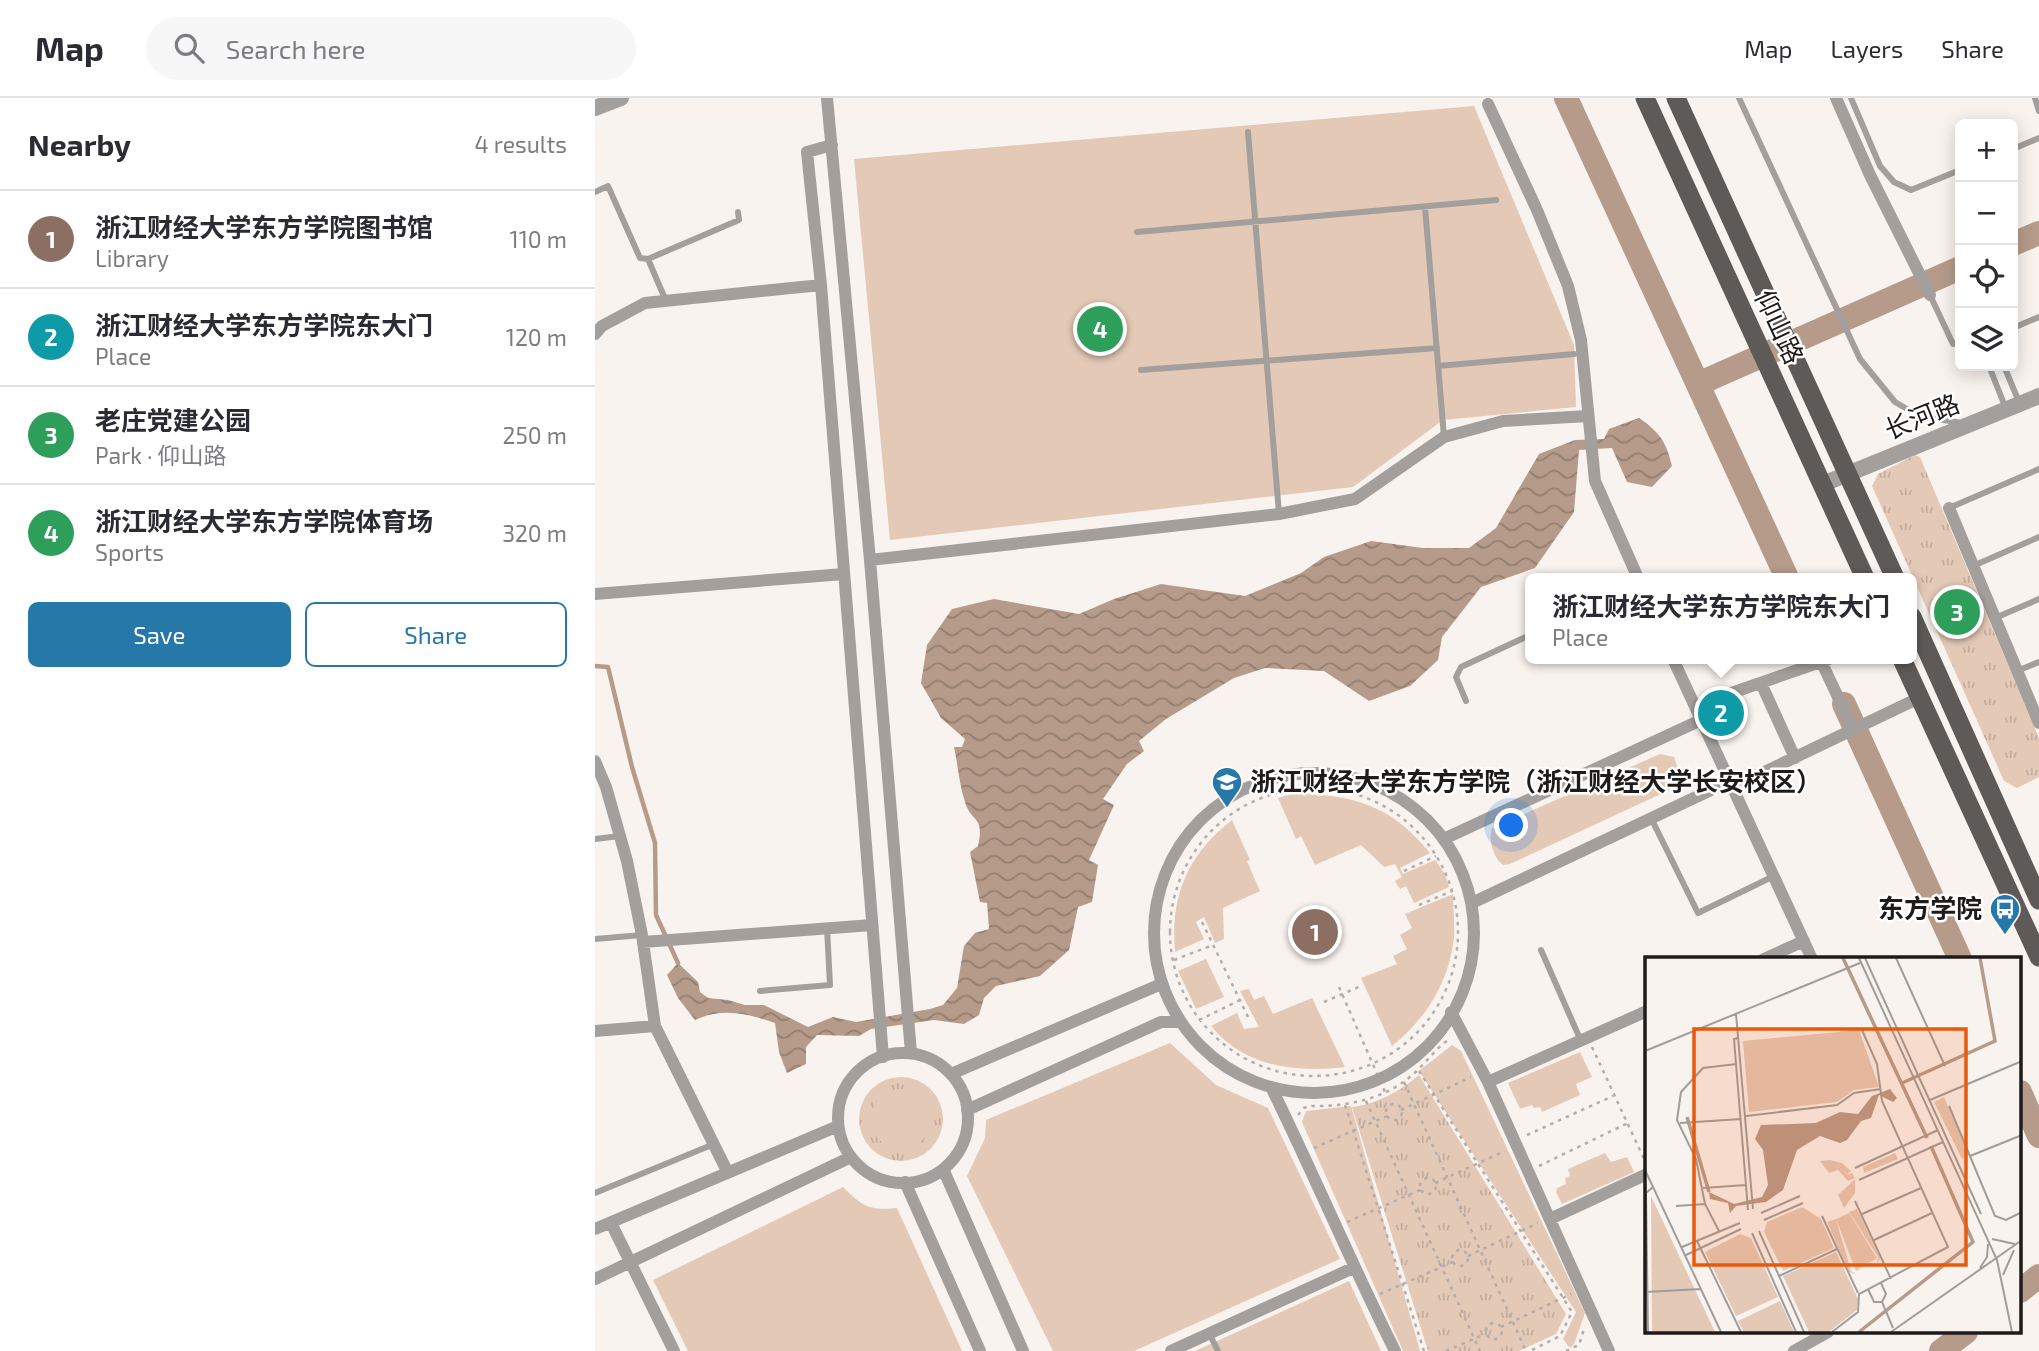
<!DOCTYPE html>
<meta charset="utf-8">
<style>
body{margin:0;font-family:"Exo 2","Noto Sans SC",sans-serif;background:#f7f7f7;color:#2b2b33}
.controls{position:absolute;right:21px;top:21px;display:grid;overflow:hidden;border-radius:10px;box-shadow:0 4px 18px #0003}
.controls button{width:63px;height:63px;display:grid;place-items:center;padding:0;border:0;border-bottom:2px solid #e1e1e2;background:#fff;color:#2b2b33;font:35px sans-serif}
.you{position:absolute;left:917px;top:728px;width:24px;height:24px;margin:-18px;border:5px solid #fff;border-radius:50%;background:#1a73e8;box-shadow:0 0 0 10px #1a73e833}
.badge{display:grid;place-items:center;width:46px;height:46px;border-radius:50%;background:#2678a9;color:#fff;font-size:23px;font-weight:700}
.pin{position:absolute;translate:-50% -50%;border:4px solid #fff;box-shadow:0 2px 7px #0006}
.popup{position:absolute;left:930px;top:475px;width:392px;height:91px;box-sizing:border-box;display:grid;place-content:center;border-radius:10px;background:#fff;filter:drop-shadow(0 2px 5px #0005);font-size:23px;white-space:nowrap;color:#7c7c81}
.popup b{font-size:26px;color:#2b2b33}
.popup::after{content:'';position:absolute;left:50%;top:100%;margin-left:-14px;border:14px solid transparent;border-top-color:#fff}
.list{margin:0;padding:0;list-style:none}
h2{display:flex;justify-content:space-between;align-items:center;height:91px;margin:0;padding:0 28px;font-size:30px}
h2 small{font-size:23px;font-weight:400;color:#7c7c81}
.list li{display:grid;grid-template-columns:46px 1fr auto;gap:21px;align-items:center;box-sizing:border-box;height:98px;padding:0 28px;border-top:2px solid #e1e1e2}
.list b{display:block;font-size:26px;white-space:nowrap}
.list p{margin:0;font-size:23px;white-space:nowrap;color:#7c7c81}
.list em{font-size:23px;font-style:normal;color:#7c7c81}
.actions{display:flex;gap:14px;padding:21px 28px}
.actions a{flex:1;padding:16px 0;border:2px solid #2678a9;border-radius:10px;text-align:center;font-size:24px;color:#2678a9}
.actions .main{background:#2678a9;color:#fff}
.icon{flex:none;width:38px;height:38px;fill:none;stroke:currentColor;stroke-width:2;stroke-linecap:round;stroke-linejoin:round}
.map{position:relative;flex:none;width:1444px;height:1253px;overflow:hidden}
header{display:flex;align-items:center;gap:42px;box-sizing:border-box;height:98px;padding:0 35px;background:#fff;border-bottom:2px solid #e1e1e2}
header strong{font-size:33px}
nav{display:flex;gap:38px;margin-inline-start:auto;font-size:24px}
.search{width:490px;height:63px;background:#f7f7f7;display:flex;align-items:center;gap:18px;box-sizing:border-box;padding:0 24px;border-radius:38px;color:#7c7c81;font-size:26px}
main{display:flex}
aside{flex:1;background:#fff}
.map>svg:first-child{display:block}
.grass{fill:url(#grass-tufts)}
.garden{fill:#e4c9b7}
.water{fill:url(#water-waves)}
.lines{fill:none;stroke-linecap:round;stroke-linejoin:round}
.stream{stroke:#b69b8a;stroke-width:4.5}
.river{stroke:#b69b8a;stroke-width:24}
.path{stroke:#b3aeab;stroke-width:2.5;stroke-dasharray:3.5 5;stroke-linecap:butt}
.service{stroke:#a29f9d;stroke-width:6}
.minor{stroke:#a29f9d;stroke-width:12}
.tertiary{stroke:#a29f9d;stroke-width:16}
.primary{stroke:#5e5a57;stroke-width:19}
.labels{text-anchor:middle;stroke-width:5;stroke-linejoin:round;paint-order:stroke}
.street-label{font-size:26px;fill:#1e1b1a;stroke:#fff}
.poi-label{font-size:26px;font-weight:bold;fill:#1e1b1a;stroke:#fff;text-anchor:start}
.inset-river{fill:none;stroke:#b69b8a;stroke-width:3.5}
.inset-road{fill:none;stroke:#a19d9a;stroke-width:2}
.view{fill:#e8590c;fill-opacity:0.15;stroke:#e8590c;stroke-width:3.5}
.inset-edge{fill:none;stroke:#1e1b1a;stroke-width:3.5}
</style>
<header>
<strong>Map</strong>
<div class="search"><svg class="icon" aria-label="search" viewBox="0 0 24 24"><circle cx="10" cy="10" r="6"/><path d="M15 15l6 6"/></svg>Search here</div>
<nav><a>Map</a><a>Layers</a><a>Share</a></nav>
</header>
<main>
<aside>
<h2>Nearby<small>4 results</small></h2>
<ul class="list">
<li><span class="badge" style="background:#8d6e63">1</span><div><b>浙江财经大学东方学院图书馆</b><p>Library</p></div><em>110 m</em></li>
<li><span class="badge" style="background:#0f9aa8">2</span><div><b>浙江财经大学东方学院东大门</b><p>Place</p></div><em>120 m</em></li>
<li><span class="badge" style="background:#2e9e5b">3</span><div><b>老庄党建公园</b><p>Park · 仰山路</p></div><em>250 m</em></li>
<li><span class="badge" style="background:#2e9e5b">4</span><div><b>浙江财经大学东方学院体育场</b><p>Sports</p></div><em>320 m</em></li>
</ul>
<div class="actions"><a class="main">Save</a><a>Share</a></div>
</aside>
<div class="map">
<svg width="1444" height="1253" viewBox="0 0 1444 1253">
<defs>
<pattern id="grass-tufts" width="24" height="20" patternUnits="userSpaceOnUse" patternTransform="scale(1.75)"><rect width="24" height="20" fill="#e4c9b7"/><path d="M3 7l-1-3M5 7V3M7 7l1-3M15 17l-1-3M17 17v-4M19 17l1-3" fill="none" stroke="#c3ac9d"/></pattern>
<pattern id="water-waves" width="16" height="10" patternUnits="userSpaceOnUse" patternTransform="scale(1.75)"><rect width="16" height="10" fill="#b69b8a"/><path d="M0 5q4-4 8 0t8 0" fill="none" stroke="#937e70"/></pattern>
</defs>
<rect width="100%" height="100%" fill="#f9f3ef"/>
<path class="grass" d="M1320,357L1325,359L1444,640V679L1422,690L1409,683L1277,388L1283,376Z
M824,977L971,1216L961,1236L924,1253H833L757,1009C780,1007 807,992 824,977Z
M264 1021a42 42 0 1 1 84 0a42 42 0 1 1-84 0Z"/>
<path class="garden" d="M879,8L979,247L981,309L848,322L758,389L295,442L259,61Z
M1065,656L1079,659L1086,680L1083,688L915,766L908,767C898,759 893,742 897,730Z
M696,696C757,696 795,706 835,755L805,770L808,776L840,762L850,776L854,789L819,805L811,788L805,791L800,783L807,779L800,766L789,769L766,747L720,767L706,738L701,741L683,700Z
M637,722L655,762L652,763L665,793L628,810L629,841L620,845L609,819L601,824L609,841L580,854C575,798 593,756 637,722Z
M858,796C858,810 860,826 859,840C854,884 831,921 797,948L766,880L802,866L798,858L812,851L805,837L817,830L810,816Z
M611,861L629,899L601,911L583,873Z
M654,891L659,902L669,898L678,916L717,900L750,969C701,975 649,969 616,928L642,915L649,931L664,929L645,893Z
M575,945L621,987L673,1010L745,1161L539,1253H458L372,1078L390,1040L391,1022Z
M857,947L866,953L990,1215L979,1246L975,1250L968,1241L981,1214L824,973Z
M985,954L997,979L981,986L985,997L947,1014L945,1009L939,1010L937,1007L925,1011L913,985Z
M276 1021a30 30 0 1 1 60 0a30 30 0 1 1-60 0Z
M756,1008L825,1253H808L707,1024L711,1013Z
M1010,1055L1016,1064L1032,1059L1039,1074L967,1106L961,1094L962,1090L971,1086L970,1080L975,1078L973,1071Z
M248,1089C267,1108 274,1113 302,1110L367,1253H93L58,1182Z
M754,1183L786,1253H600Z"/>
<path class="water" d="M1044,320C1065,335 1071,343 1077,368L1057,389L1032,384L1017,350L984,352L979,414L940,470L886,489L847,539L843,562L815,588L774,603L729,573L670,570L639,580L571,621L544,643L549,653L532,666L508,701L519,707L494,762L503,767L497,804L483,809L474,852L445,878L401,888L389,900L384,917L369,926L339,922L276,931L264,938L222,937L211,949V966L192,975L184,954L180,925C153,916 128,909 100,922L83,900L72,877L83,865L103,884L105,894L113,900L133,902L150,907H169L213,929L238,919L261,924L335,911L348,907L362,890L369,848L380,835L394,831L392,805L385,804L375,754L383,748C390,717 376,725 370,704C364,686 363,667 359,649H367L370,641L346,620L326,585L332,547L357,511L399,501L484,516L519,501L566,486L650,498L706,475L729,459L776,443L828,450H874L901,430L944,356L980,342L1009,341L1014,331Z"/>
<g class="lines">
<path class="stream" d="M0,568L13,569L37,669L60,745L61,817L83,865"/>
<path class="river" d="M971,0L1192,480
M1418,146L1444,135
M1103,286L1365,170
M1249,606L1365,861
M1425,994L1444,1038
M1425,1193L1444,1178
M1346,1253L1371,1234"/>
<path class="path" d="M575 834a144 144 0 1 1 288 0a144 144 0 1 1-288 0Z
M809,773L841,758
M824,807L857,793
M607,824L655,923
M579,862L618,847
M744,889L790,994
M729,904L766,888
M604,922L645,902
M997,949L1050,1063
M824,973L977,1214L965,1238L935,1253
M809,984L931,1253
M771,1003L885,1253
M791 1014a8 8 0 1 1 16 0a8 8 0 1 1-16 0Z
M750,1007L829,1253
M806,1012L876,979
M703,1017L709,1010L714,1008C750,1009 788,1002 816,978C830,967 841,949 855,941
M932,1037L1018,998
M719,1050L792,1018
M944,1068L1033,1025
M825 1088a8 8 0 1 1 16 0a8 8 0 1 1-16 0Z
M840,1085L910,1053
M752,1124L825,1092
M857 1160a8 8 0 1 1 16 0a8 8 0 1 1-16 0Z
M873,1158L943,1125
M785,1196L858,1164
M891 1233a8 8 0 1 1 16 0a8 8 0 1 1-16 0Z
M906,1229L976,1196
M851,1253L890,1236
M971,1253L984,1247L990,1228"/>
<path class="service" d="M1144,0L1265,261L1300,304L1324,318L1367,325
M1256,0L1285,68L1299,84L1316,92L1365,72
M1440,0L1444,13
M653,34L684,416
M1418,51L1444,40
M0,94L13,88L45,160L53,161
M830,109L849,339
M542,134L901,102
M1335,197L1358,246L1365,244
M71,203L53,161L144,122L143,114
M1418,230L1444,219
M843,268L979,256
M1394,268L1411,311
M1409,268L1424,304
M546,272L842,250
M1354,410L1444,371
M1378,468L1444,439
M1400,520L1444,501
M1422,573L1444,564
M871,603L861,579L866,569L935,537
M1056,720L1103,815L1179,778
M0,741L25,738
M0,841L47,837
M946,852L986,943
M165,893L235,887L232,830
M0,1095L119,1046
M614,1235L623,1253"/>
<path class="minor" d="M232,0L275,462L316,955
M1241,0L1275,77L1335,197
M893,6L942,112L973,188L986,242L1000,383L1043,480
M226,187L212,54L237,47
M0,236L7,228L50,205L226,187L288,959
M1354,410L1444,625
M275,462L684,416L760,401L849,339L908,323L993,318
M0,496L249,476
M1078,561L1217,861
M1226,563L1258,631
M1166,585L1200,660
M0,663L11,689L32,763L47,837L60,928L133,1075
M559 835a160 160 0 1 1 320 0a160 160 0 1 1-320 0Z
M853,739L1106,622L1122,600L1234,561
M879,804L1135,683L1159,679L1326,599
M48,844L277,827
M1169,861L1209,843
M856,914L893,984L1014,1253
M0,933L60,928
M243 1020a65 65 0 1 1 130 0a65 65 0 1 1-130 0Z
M356,976L564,887
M893,984L1052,913
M678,993C720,1079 757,1167 800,1253
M372,1012L566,924H582
M349,1073L428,1253
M310,1084L385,1253
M955,1121L1052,1076
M16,1125L79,1253
M0,1131L243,1028
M0,1181L256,1059
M576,1253L758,1170
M1199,1253L1233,1234"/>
<path class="tertiary" d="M0,10L26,0
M1228,386L1444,298"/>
<path class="primary" d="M1050,0L1270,480
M1081,0L1300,480
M1317,519L1444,802
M1307,561L1444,859"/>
</g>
<defs>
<g id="university-pin" transform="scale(1.575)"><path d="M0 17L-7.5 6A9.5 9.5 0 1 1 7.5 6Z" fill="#2678a9" stroke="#fff"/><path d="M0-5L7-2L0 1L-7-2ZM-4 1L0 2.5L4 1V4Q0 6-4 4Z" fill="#fff"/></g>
<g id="bus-pin" transform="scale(1.575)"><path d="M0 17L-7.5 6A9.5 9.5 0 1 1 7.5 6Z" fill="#2678a9" stroke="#fff"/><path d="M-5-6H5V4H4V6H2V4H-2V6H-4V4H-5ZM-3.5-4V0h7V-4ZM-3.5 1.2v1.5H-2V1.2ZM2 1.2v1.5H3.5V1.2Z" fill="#fff"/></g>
</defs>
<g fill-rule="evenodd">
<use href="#university-pin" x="632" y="684"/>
<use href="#bus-pin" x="1410" y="811"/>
</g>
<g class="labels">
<g class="street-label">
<text transform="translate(1184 229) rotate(65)" y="9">仰山路</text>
<text transform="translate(1327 319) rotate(-22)" y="9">长河路</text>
</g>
<g class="poi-label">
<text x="655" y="693">浙江财经大学东方学院（浙江财经大学长安校区）</text>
<text x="1387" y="820" text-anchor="end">东方学院</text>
</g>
</g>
<g transform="translate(1050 859)">
<rect width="376" height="376" fill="#f9f3ef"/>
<path d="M299,140L323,197L317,202L289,145ZM6,239L70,375H7ZM204,256L232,301L211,314L191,262Z" fill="#e4c9b7"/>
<path d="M214,73L234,130L209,133L192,145L104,155L98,84ZM250,196L253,202L219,216L218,210ZM185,203L197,206L206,214L201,218L207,216L210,221L203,224L193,213L184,216L175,204ZM210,222V236L199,251L193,238ZM157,250L176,262L189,291L138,314L119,275L122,265ZM212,252L235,301L232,307L233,300L204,255ZM191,262L206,314L212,318L204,315L182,265ZM95,277L106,281L133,340L91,359L60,295ZM191,295L213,342L212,353L184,375H164L138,319ZM135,344L149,375H99L93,364Z" fill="#e4c9b7"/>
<path d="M245,132L252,141L248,145L234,138L226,161L216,164L202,183L195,186L175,179L152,193L138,233L121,245L91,249L85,256L83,246L65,242L64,235L89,247L117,240L123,228L118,193L110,182L116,168L171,166L195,155L213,157L227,139Z" fill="#b69b8a"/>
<path class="inset-river" d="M198,1L282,181M257,126L350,84L335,1M42,160L64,235M214,375L328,285L286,189"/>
<path class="inset-road" d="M214,1L352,303L367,375M220,1L336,257M251,1L300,109M91,57L108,252M0,94L215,6M91,107L89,82L93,81M285,143L377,104M304,149L350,259L361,263L377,255M101,159L192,148L209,136L236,132M35,166L96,162M325,199L377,178M210,211L293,173M0,213L76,375M214,223L298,185M58,231L101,228M210,244L246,322M31,249L60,247M116,256L155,239M217,257L276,231M177,259L213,336M119,263L158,246M74,274L60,247L51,202L32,163L36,135L58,111L91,107L103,253M114,274L159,375M107,276L151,375M347,282L370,287M229,283L287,256M52,284L96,375M37,290L95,266M41,298L96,272M335,311L342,300L343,287M358,318L369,293M134,319L192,292M236,326L241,337L237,345L248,371M223,332L229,345H237M0,335L56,332M3,375L1,236L8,230M187,375L213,355L214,337L303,290L237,144L232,107L217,73M246,375L377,283"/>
<path class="view" d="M49,72H321V308H49Z"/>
<rect width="376" height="376" class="inset-edge"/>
</g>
</svg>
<div class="controls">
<button>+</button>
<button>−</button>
<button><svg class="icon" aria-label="locate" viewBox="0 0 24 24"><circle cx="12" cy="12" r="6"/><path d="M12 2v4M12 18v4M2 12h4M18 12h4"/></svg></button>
<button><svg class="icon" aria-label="layers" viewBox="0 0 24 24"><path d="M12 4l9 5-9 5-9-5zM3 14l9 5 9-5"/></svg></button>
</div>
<div class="you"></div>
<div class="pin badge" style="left:720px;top:834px;background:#8d6e63">1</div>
<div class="pin badge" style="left:1126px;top:615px;background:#0f9aa8">2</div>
<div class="popup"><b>浙江财经大学东方学院东大门</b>Place</div>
<div class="pin badge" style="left:1362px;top:514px;background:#2e9e5b">3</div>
<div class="pin badge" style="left:505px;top:231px;background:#2e9e5b">4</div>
</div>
</main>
